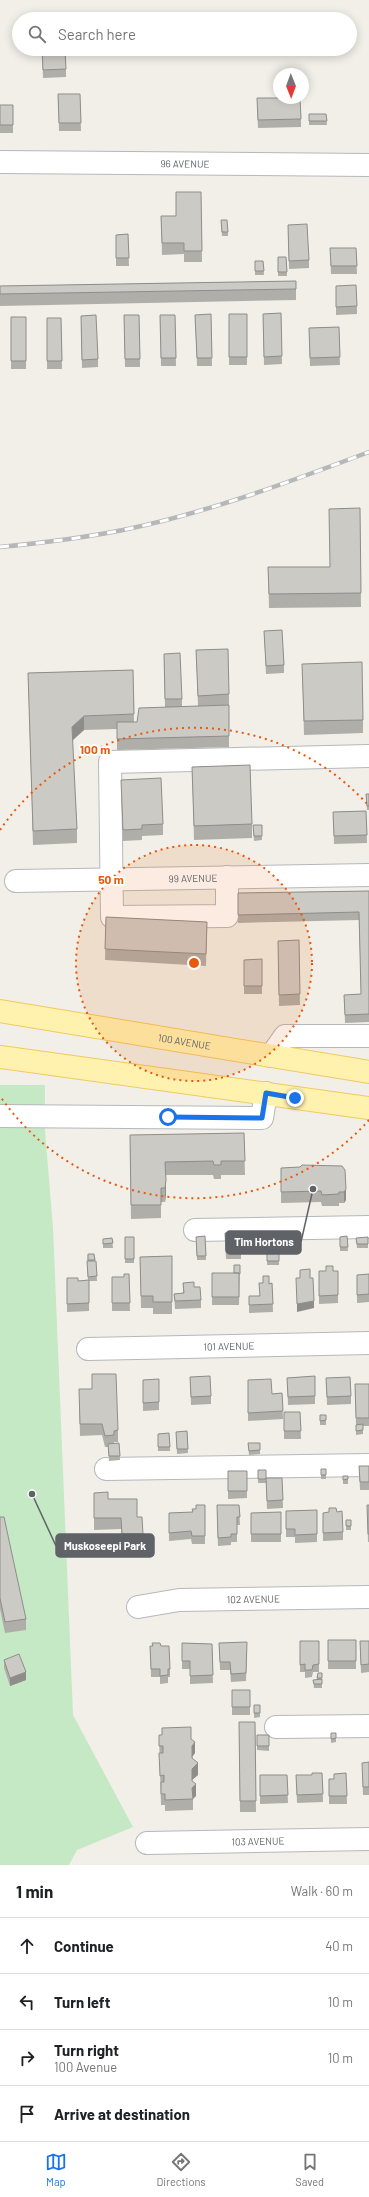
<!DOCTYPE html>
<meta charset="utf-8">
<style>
body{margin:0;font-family:Barlow,sans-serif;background:#f2f2f2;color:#202124}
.compass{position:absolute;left:273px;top:68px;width:36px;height:36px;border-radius:50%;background:#fff;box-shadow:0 2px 10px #0003;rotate:179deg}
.stop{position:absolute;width:12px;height:12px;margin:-9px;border:3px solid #1a73e8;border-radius:50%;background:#fff}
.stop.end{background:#1a73e8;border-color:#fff;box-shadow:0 1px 4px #0008}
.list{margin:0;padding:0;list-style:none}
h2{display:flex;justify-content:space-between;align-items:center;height:52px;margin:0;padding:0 16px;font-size:17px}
h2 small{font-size:13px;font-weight:400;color:#757577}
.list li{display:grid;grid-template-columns:26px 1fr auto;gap:12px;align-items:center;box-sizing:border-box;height:56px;padding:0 16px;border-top:1px solid #e0e0e0}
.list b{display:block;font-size:15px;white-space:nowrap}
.list p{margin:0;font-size:13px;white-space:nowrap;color:#757577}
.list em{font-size:13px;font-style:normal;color:#757577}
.icon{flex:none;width:22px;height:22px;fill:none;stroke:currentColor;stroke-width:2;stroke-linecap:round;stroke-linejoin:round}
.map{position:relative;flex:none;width:369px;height:1865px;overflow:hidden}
.search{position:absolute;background:#fff;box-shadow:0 2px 10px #0003;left:12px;right:12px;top:12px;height:44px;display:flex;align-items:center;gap:10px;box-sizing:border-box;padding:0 14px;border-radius:22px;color:#757577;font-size:15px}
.sheet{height:276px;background:#fff}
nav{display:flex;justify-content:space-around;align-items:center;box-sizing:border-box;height:56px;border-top:1px solid #e0e0e0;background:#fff;font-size:11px;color:#757577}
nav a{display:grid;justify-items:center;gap:2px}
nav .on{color:#1a73e8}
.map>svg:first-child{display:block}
.green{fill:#c5e8c5}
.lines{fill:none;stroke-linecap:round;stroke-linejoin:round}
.minor-casing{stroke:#b5b8bc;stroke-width:24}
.major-casing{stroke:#f2c960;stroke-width:24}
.minor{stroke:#fff;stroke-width:22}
.major{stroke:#fff2af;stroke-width:22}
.rail-casing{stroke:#b6b7b8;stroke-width:4.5}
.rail{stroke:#fff;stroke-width:3;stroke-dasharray:9;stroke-linecap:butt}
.wall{fill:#afaea9}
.shaded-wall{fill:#8f8d8a}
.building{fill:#cccac5;stroke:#8f8d8a}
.route{stroke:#1a73e8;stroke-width:5}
.ring{fill:none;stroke:#e8590c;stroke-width:2;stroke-dasharray:2 4}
.labels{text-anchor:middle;stroke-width:3.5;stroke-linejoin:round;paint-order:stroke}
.street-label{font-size:10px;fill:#5f6368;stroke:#fff}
.centre{fill:#e8590c;stroke:#fff;stroke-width:2}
.ring-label{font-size:12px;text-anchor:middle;font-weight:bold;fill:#e8590c;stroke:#fff;stroke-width:3.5;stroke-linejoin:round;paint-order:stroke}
.leader{fill:none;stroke:#5f6368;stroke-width:1.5}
.callout-dot{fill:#5f6368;stroke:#fff;stroke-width:1.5}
.callout{fill:#5f6368;stroke:#5f6368;stroke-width:1.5}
.callout-label{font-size:11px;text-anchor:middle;font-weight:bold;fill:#fff}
</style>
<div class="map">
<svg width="369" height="1865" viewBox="0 0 369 1865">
<rect width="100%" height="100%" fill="#f1efe8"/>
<path class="green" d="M0,1085H45V1131L53,1228L73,1715L133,1827L77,1850L69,1865H0Z"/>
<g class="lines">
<g class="minor-casing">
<g id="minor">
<path id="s1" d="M0,162L369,165"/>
<path d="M227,877V916L112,917L110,762L369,756"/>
<path id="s2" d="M16,881L369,875"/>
<path d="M271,1056L285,1036H369"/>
<path d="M0,1116L262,1118L266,1093"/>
<path d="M195,1230L369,1227"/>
<path id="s3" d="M88,1349L369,1343"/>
<path d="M106,1469L369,1465"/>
<path id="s4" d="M138,1607L179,1600L369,1597"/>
<path d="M276,1727L369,1726"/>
<path id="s5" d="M147,1843L369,1839"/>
</g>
</g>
<g class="major-casing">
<g id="major">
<path id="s6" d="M0,1011L369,1072"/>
<path d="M0,1057L369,1108"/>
</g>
</g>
<use href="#minor" class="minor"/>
<use href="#major" class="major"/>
<g class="rail-casing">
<path id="rail" d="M0,547C41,543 83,538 123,530C207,513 289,482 369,452"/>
</g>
<use href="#rail" class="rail"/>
</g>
<path class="wall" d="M42,49L66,69V77L43,78Z
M58,94H80L81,131H59Z
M0,105H13V133H0Z
M257,106L301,119V127L258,128Z
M309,114H326L327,125H309Z
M201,192L202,262H184V254L162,255L161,216H176Z
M221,224L228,232V236H222Z
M288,225L309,260V268L289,269Z
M128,234L129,266H116V235Z
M330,248H356L357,274H331Z
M278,257H286L287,276H278Z
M255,261H263L264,275H255Z
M296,281V300L0,306V286Z
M336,286L357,306V314L336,315Z
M281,313L282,364L264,365L263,314Z
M211,314L212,366H197L195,315Z
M229,314H247V365H229Z
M124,315H139L140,367H125Z
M160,315H175L176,366H161Z
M11,317H26V369H11Z
M47,318H61L62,369H47Z
M81,324L98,359V367L82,368Z
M339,327L340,365L310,366L309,328Z
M360,508L361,607L269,608L268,567H330Z
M264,631L284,665V673L266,674Z
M196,650L229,694V747L117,750V729L84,730L72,740L77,829V843L33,845L28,673L133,670L134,722H137L165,707L164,654L182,699V706H198Z
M302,664L363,720V733L304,735Z
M192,767L252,824V838L194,840Z
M121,780L163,824V835L142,836V840L123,841Z
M366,794H369V810H367Z
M366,811L367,843L334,844L333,812Z
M262,825V840L254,841L253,829Z
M369,891V1022L345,1023L344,995L361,994L359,920L238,923V893Z
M106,917L207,922L206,966L105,960Z
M299,940L300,1005L279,1006L278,941Z
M262,959V994H244V960Z
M244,1133L245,1175H221V1179H214L213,1175H166V1194L165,1202H161V1218L131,1219L130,1148Z
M342,1166L346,1200L344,1203H339V1206H322L321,1202L281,1203V1168Z
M225,1233H241V1259H226Z
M205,1236L206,1260H197L196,1237Z
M347,1236L348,1251H340V1237Z
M125,1237H134V1263H125Z
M368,1237V1248H357L356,1238Z
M112,1238L113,1248H103V1239Z
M267,1245H279V1265H267Z
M88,1254H94L95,1261H96L97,1281H89V1311L67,1312V1286L88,1280L87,1266Z
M172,1256V1314H153V1308H141L140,1257Z
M240,1265L239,1305H212V1273H234Z
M319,1271H338V1303L319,1304Z
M129,1274L130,1311H112V1277H124Z
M369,1274V1302L357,1303V1275Z
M183,1283L194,1287L201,1300V1308L175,1309L174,1294L183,1293Z
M272,1283L273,1312L249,1313V1296H259L269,1284Z
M315,1376V1404L288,1405L287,1378Z
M190,1377L211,1396V1404L191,1405Z
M326,1378L351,1396V1404L327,1405Z
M159,1379V1410L143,1411V1380Z
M248,1380L272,1394L282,1393L283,1419L248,1421Z
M355,1384H369V1426H363V1434L356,1435V1425Z
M79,1400L118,1430V1442H114V1444L119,1443L120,1460L109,1461L108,1447H105L102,1435L80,1436Z
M284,1412H300L301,1439H284Z
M320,1415H326V1425H320Z
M187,1431L188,1453L177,1454L176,1432Z
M169,1433L170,1451H158V1434Z
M248,1443H260V1454L249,1455Z
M359,1466H369V1490H360Z
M321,1469H326V1479H321Z
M258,1470L266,1478H282L283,1508L267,1509L266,1483H258Z
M228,1471H247V1498L228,1499Z
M343,1476H348V1484H343Z
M94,1493L108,1499L137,1517L143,1534V1545H122L121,1529L94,1530Z
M205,1505V1544H192L191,1539L169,1541V1513L193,1512L196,1509Z
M239,1505L240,1525H237V1542H231V1545L218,1546L217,1513Z
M367,1505H369V1542H368Z
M317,1510V1542L295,1543V1537H286V1511Z
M281,1512V1542H251V1513Z
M337,1512L343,1532V1540L323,1541V1513Z
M0,1517L26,1619V1630L5,1633L0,1609Z
M346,1520H351V1530H346Z
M328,1640H356V1669H328Z
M300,1641H319V1672H313L312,1677L305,1678V1672H300Z
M360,1641H369V1672L361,1673Z
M182,1643L212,1644L213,1683L190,1684V1669H182Z
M219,1643L247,1650L246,1681L231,1682L230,1670H220Z
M150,1646H161L170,1669V1677H168V1683L160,1684V1677H151Z
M4,1660L26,1680L10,1686L4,1668Z
M318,1673H322V1688H314L313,1680H317Z
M232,1690H250V1715H232Z
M254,1705H260V1717L254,1718Z
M239,1722H255L256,1812H240Z
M331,1733H336V1742L331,1743Z
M159,1735L191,1739L195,1753L192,1757L198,1775L192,1780L196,1796L193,1799V1810L165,1811V1805H161Z
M257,1735H269V1751L257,1750Z
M369,1762V1795H363L362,1771Z
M322,1773L323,1802L297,1803L296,1775H312Z
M346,1773L347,1804H329V1779H334Z
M260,1775H287L288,1803L260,1804Z"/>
<path class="shaded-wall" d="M84,716V730L72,741V727Z
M166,1180V1194L165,1202V1188Z
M346,1189V1200L344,1203V1192Z
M314,1301V1308L297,1312V1304Z
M26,1672V1680L10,1686V1678Z
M195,1742V1753L192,1757V1746Z
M198,1763V1775L192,1780V1769Z
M196,1784V1796L192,1799V1788Z"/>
<path class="building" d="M42,49H65L66,69L43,70Z
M58,94H80L81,123H59Z
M257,98H300L301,119L258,120Z
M0,105H13V125H0Z
M309,114H326L327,121H309Z
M176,192H201L202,251H184V243H162L161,216H176Z
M221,220H227L228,232H222Z
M307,224L309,260L289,261L288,225Z
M128,234L129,258H116V235Z
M330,248H356L357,266H331Z
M278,257H286L287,272H278Z
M255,261H263L264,271H255Z
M296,281V289L0,294V286Z
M356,285L357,306L336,307V286Z
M281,313L282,356L264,357L263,314Z
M211,314L212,358H197L195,315Z
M229,314H247V357H229Z
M96,315L98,359L82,360L81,316Z
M124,315H139L140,359H125Z
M160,315H175L176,358H161Z
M11,317H26V361H11Z
M47,318H61L62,361H47Z
M339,327L340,357L310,358L309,328Z
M360,508L361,593L269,594L268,567H330L329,509Z
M282,630L284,665L266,666L264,631Z
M228,649L229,694L198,696L196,650Z
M180,653L182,699H165L164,654Z
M362,662L363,720L304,721L302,664Z
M133,670L134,714L84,716L72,727L77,829L33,831L28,673Z
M229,705V736L117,739V722H137L139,708Z
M250,765L252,824L194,826L192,767Z
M161,778L163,824L142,825V829L123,830L121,780Z
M366,794H369V806H367Z
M366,811L367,835L334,836L333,812Z
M253,825H262V836H254Z
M369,891V1014L345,1015L344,995L361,994L359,912L238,915V893Z
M106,917L207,922L206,954L105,949Z
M299,940L300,994L279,995L278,941Z
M262,959V986H244V960Z
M244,1133L245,1161H221V1165H214L213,1161L165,1162L166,1180L165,1188H161V1205H131L130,1135Z
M302,1165L342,1166L345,1170L346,1189L344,1192H339V1194L322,1195L321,1191L281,1192V1168L300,1167Z
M225,1233H241V1251H226Z
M205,1236L206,1256H197L196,1237Z
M347,1236L348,1247H340V1237Z
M125,1237H134V1259H125Z
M368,1237V1244H357L356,1238Z
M112,1238L113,1243L103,1244V1239Z
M267,1245H279V1261H267Z
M88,1254H94L95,1260H88Z
M172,1256V1302H153V1296H141L140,1257Z
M87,1261H96L97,1276L88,1277Z
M234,1265H240V1274L239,1273H234Z
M326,1266H333V1271H338V1295L319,1296V1271H326Z
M310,1269V1278H313L314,1301L297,1304L296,1278H300V1270Z
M212,1273H239V1297H212Z
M124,1274H129L130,1303H112V1277H124Z
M369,1274V1294L357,1295V1275Z
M263,1276H269V1284L272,1283L273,1304L249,1305V1296H260L259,1283H263Z
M67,1278H78V1281L89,1280V1303L67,1304Z
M194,1282V1287H200L201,1300L175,1301L174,1294L184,1293L183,1283Z
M92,1374H116L118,1430L114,1431V1435L105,1436L102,1424H80L79,1389H92Z
M210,1376L211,1396L191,1397L190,1377Z
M315,1376V1396L288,1397L287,1378Z
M350,1377L351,1396L327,1397L326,1378Z
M159,1379V1402L143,1403V1380Z
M271,1379L272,1394L282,1393L283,1411L248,1413V1380Z
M355,1384H369V1418H356Z
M284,1412H300L301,1431H284Z
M320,1415H326V1420L320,1421Z
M363,1424V1430L356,1431V1425Z
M187,1431L188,1449H177L176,1432Z
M169,1433L170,1447H158V1434Z
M119,1443L120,1456H109L108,1444Z
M248,1443H260V1450L249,1451Z
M359,1466H369V1482H360Z
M321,1469H326V1475H321Z
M258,1470H266V1479H258Z
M228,1471H247V1491H228Z
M343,1476H348V1479L343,1480Z
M266,1478H282L283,1500L267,1501Z
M108,1492V1499H137V1517H142L143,1534H122L121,1518H94V1493Z
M196,1505H205V1536H192L191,1531L169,1533V1513L193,1512L192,1509H196Z
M217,1505H239L240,1517H237V1534H231V1537L218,1538Z
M367,1505H369V1534H368Z
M329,1508H336L337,1512L342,1511L343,1532L323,1533V1513L329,1512Z
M317,1510V1534L295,1535V1529H286V1511Z
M281,1512V1534H251V1513Z
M0,1517H4L26,1619L5,1622L0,1598Z
M346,1520H351V1526H346Z
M328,1640H356V1661H328Z
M300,1641H319V1664L313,1665L312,1670H305V1664L300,1665Z
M360,1641H369V1664L361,1665Z
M247,1642L246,1673L231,1674L230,1662H220L219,1643Z
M152,1643H160L161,1646H169L170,1669H168V1675L160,1676V1669H151L150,1646H153Z
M182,1643L212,1644L213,1675L190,1676V1661H182Z
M19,1654L26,1672L10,1678L4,1660Z
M318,1673H322V1678H317Z
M322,1679V1684H314L313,1680Z
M232,1690H250V1707H232Z
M254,1705H260V1713H254Z
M239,1722H255L256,1801H240Z
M191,1727V1739L195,1742L192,1746V1758L198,1763L192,1769V1781L196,1784L192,1788L193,1799L165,1800V1794H161V1782H164V1775L160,1776L159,1753H163V1746H159V1735H162V1728Z
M331,1733H336V1738L331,1739Z
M257,1735H269V1746H257Z
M369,1762V1787H363L362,1763Z
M312,1773H322L323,1794L297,1795L296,1775H312Z
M346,1773L347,1796H329V1779H334V1774Z
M260,1775H287L288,1795L260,1796Z"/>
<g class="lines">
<path class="route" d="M168,1117L262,1118L266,1093L295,1098"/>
</g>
<circle cx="194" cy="963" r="118" fill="#e8590c" fill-opacity=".12"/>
<g class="ring">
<circle cx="194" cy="963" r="118"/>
<path d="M369 1120A235 235 0 0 1 0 1096M0 830A235 235 0 0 1 369 806"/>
</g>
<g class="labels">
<g class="street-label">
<text dy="4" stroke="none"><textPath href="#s1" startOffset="185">96 AVENUE</textPath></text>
<text dy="4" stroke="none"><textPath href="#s2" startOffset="177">99 AVENUE</textPath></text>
<text dy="4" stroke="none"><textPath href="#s6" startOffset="187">100 AVENUE</textPath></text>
<text dy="4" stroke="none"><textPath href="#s3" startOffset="141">101 AVENUE</textPath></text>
<text dy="4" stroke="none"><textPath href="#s4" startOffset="116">102 AVENUE</textPath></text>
<text dy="4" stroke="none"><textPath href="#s5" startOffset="111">103 AVENUE</textPath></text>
</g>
</g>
<circle cx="194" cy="963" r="6" class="centre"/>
<g class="ring-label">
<text x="95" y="754">100 m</text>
<text x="111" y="884">50 m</text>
</g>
<path class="leader" d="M313 1189L301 1242M32 1494L56 1546"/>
<g class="callout-dot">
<circle cx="313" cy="1189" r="4"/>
<circle cx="32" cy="1494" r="4"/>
</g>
<g class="callout">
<rect x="226" y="1231" width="75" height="23" rx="4"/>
<rect x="56" y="1534" width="98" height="23" rx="4"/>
</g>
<g class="callout-label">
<text x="264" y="1246">Tim Hortons</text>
<text x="105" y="1550">Muskoseepi Park</text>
</g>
</svg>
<svg class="compass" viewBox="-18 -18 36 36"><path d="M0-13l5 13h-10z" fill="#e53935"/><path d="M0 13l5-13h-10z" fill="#757577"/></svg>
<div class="stop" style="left:168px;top:1117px"></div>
<div class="stop end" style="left:295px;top:1098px"></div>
<div class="search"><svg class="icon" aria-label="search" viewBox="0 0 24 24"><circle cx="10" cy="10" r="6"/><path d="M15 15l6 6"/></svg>Search here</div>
</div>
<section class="sheet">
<h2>1 min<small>Walk · 60 m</small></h2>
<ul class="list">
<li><svg class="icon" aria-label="ahead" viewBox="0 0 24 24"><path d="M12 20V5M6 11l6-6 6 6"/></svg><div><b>Continue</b></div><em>40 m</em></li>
<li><svg class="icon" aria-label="left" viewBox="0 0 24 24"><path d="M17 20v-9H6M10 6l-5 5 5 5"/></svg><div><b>Turn left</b></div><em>10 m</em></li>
<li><svg class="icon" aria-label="right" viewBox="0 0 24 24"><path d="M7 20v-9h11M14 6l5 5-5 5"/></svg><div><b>Turn right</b><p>100 Avenue</p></div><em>10 m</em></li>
<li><svg class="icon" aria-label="arrive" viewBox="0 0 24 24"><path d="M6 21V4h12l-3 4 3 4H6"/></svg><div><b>Arrive at destination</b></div></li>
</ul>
</section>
<nav>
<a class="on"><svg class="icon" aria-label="map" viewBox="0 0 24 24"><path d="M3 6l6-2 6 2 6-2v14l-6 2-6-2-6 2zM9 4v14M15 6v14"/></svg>Map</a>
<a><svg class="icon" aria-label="directions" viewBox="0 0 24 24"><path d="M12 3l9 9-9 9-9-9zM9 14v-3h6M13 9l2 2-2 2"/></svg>Directions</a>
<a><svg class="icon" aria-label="saved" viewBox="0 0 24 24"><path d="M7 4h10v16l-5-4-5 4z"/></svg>Saved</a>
</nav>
